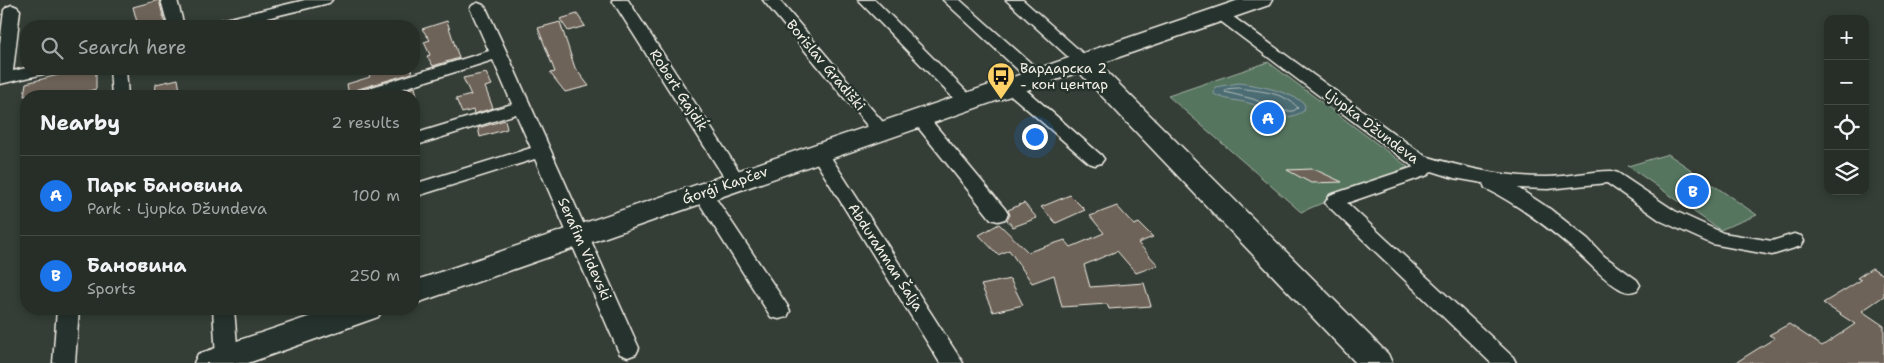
<!DOCTYPE html>
<meta charset="utf-8">
<style>
body{margin:0;font-family:"Shantell Sans",sans-serif;background:#2f3630;color:#f1f3f6}
.controls{position:absolute;right:15px;top:15px;display:grid;overflow:hidden;border-radius:10px;box-shadow:0 2px 8px #0003}
.controls button{width:45px;height:45px;display:grid;place-items:center;padding:0;border:0;border-bottom:1px solid #434a45;background:#272e28;color:#f1f3f6;font:25px sans-serif}
.you{position:absolute;left:1034px;top:136px;width:18px;height:18px;margin:-12px;border:4px solid #fff;border-radius:50%;background:#1a73e8;box-shadow:0 0 0 8px #1a73e833}
.badge{display:grid;place-items:center;width:32px;height:32px;border-radius:50%;background:#1a73e8;color:#fff;font-size:16px;font-weight:700}
.pin{position:absolute;translate:-50% -50%;border:2px solid #fff;box-shadow:0 1px 5px #0006}
.list{margin:0;padding:0;list-style:none}
h2{display:flex;justify-content:space-between;align-items:center;height:65px;margin:0;padding:0 20px;font-size:21px}
h2 small{font-size:16px;font-weight:400;color:#a4a8a8}
.list li{display:grid;grid-template-columns:32px 1fr auto;gap:15px;align-items:center;box-sizing:border-box;height:80px;padding:0 20px;border-top:1px solid #434a45}
.list b{display:block;font-size:19px;white-space:nowrap}
.list p{margin:0;font-size:16px;white-space:nowrap;color:#a4a8a8}
.list em{font-size:16px;font-style:normal;color:#a4a8a8}
.icon{flex:none;width:28px;height:28px;fill:none;stroke:currentColor;stroke-width:2;stroke-linecap:round;stroke-linejoin:round}
.map{position:relative;flex:none;width:1884px;height:363px;overflow:hidden}
.search{position:absolute;background:#272e28;box-shadow:0 2px 8px #0003;left:20px;top:20px;width:400px;height:55px;display:flex;align-items:center;gap:12px;box-sizing:border-box;padding:0 18px;border-radius:20px;color:#a4a8a8;font-size:19px}
.panel{position:absolute;background:#272e28;box-shadow:0 2px 8px #0003;left:20px;top:90px;width:400px;height:225px;border-radius:20px}
.map>svg:first-child{display:block}
.green{fill:#55745e;stroke:#a4b2a3}
.water{fill:#4c6c73;stroke:#8fa1a2}
.lines{fill:none;stroke-linecap:round;stroke-linejoin:round}
.shore{stroke:#b1bcb9;stroke-width:1}
.building{fill:#6e6359;stroke:#f4f1e8}
.street-casing{stroke:#f4f1e8;stroke-width:3}
.secondary-casing{stroke:#f4f1e8;stroke-width:3}
.street{fill:#26332d;fill-rule:evenodd}
.secondary{fill:#26332d;fill-rule:evenodd}
.labels{text-anchor:middle;stroke-width:5;stroke-linejoin:round;paint-order:stroke}
.street-label{font-size:14px;fill:#f4f1e8;stroke:#26332d}
.poi-label{font-size:14px;fill:#f4f1e8;stroke:#26332d;text-anchor:start}
</style>
<div class="map">
<svg width="1884" height="363" viewBox="0 0 1884 363">
<rect width="100%" height="100%" fill="#343d36"/>
<filter id="ink" filterUnits="userSpaceOnUse"><feTurbulence type="fractalNoise" baseFrequency=".02" numOctaves="2"/><feDisplacementMap in="SourceGraphic" scale="10" xChannelSelector="R" yChannelSelector="G"/><feConvolveMatrix kernelMatrix="1 2 1 2 8 2 1 2 1" color-interpolation-filters="sRGB"/></filter>
<g filter="url(#ink)">
<path class="green" d="M1268,62L1408,167L1301,212L1168,96Z
M1668,154L1757,215L1720,230L1628,166Z"/>
<path class="water" d="M1239,83C1262,86 1283,90 1303,102L1305,106L1304,111C1298,114 1293,117 1286,117C1273,116 1264,108 1252,104C1240,100 1226,101 1214,94L1215,87Z"/>
<g class="lines">
<path class="shore" d="M1239,88C1258,91 1285,92 1298,108L1293,111H1281L1253,99L1225,92L1227,89Z"/>
</g>
<path class="building" d="M159,0L165,24L157,26H138L133,7Z
M577,14L585,26L568,31L560,19Z
M447,21L459,58L433,66L427,56L430,55L424,42L430,40L422,29Z
M560,22L575,68L589,86L565,92L550,73L555,72L538,28Z
M69,69H96V89L70,96H24L26,83L70,72Z
M366,69H411L412,73L355,90L349,96L347,84L370,77Z
M486,73L492,85L485,87L493,108L474,114L473,110L462,113L456,99L471,95L463,78Z
M178,79L181,96H155L156,84Z
M415,87L417,96H384Z
M505,120L507,129L480,137L478,128Z
M1312,169L1316,170L1342,182L1311,183L1287,170Z
M1070,195L1085,210L1056,223L1041,207Z
M1024,203L1037,218L1013,227L1007,220L1010,215L1008,210Z
M1117,206L1134,225L1139,223L1153,237L1138,243L1158,265L1136,273L1117,251L1084,265L1090,287L1144,283L1151,306L1109,309L1107,304L1062,307L1054,275L1032,283L1009,250L998,255L979,235L999,224L1028,252L1065,240L1071,247L1104,233L1090,216Z
M1872,268L1884,275V296L1862,311L1884,326V363H1735L1775,338L1769,335L1789,324L1822,346L1855,324L1823,303L1861,280L1857,278Z
M1010,279L1023,305L993,312L981,285Z"/>
<g class="lines">
<g class="street-casing">
<path id="street" d="M161,0H177L184,26H168Z
M305,0H332L329,3L234,26H207L209,23Z
M612,0H628L743,177L745,181L743,185L736,187L729,185Z
M763,0H779L887,127L890,131L887,135L881,137L875,135Z
M858,0H875L972,97L975,101L972,105L966,106L960,105Z
M943,0H960L1042,73L1044,77L1042,81H1030Z
M1006,0H1023L1088,58L1090,61L1088,64H1076Z
M478,3L483,5L486,8L507,53L639,348L636,354L628,357L620,354L617,348L535,159L414,197V184L531,148L516,114L414,146V134L512,104L493,60L379,96H353L356,92L489,51L470,8L473,5Z
M12,5L17,7L20,10L13,71L26,68L50,69L48,73L0,84V44L4,10L7,7Z
M1220,9L1225,11L1425,156C1465,168 1504,177 1546,177C1568,177 1589,171 1611,171L1618,173L1675,211L1723,233L1772,241L1794,234L1801,236L1804,241L1801,246L1772,255L1712,244L1661,221L1607,183L1548,189L1518,188L1550,209L1588,239L1604,256L1637,280L1640,285L1637,290C1632,292 1628,293 1622,290C1603,280 1589,262 1572,248C1545,225 1517,204 1485,188L1483,183L1454,178L1432,171L1428,175L1347,203L1513,357L1516,363H1491L1325,203L1330,195L1414,167L1215,17L1212,14L1215,11Z
M110,69H126L128,96H112Z
M1011,81L1017,82L1101,155L1104,159L1101,163L1095,165L1089,163L1005,90L1003,86L1005,82Z
M919,112L925,113L1005,209L1008,214L1005,219L998,221L991,219L913,121L910,117L913,113Z
M819,146L825,148L963,363H940L810,152L813,148Z
M702,187L709,188L787,305L790,311L787,317L779,319L771,317L693,193L695,188Z
M57,309H79L75,363H53Z
M213,309H234L238,357L235,363H219L216,357Z"/>
</g>
<g class="secondary-casing">
<path id="secondary" d="M1239,0H1272L1269,5L1099,64L1388,354L1392,363H1356L1079,72L414,304V281Z
M332,309H383L378,317L248,363H194L198,354Z"/>
</g>
<use href="#street" class="street"/>
<use href="#secondary" class="secondary"/>
</g>
</g>
<defs>
<g id="bus-pin" transform="scale(1.4375)"><path d="M0 17L-7.5 6A9.5 9.5 0 1 1 7.5 6Z" fill="#ffd166" stroke="#26332d"/><path d="M-5-6H5V4H4V6H2V4H-2V6H-4V4H-5ZM-3.5-4V0h7V-4ZM-3.5 1.2v1.5H-2V1.2ZM2 1.2v1.5H3.5V1.2Z" fill="#111"/></g>
</defs>
<g fill-rule="evenodd">
<use href="#bus-pin" x="1001" y="76"/>
</g>
<g class="labels">
<g class="street-label">
<text transform="translate(826 65) rotate(50)" y="5">Borislav Gradiški</text>
<text transform="translate(679 90) rotate(57)" y="5">Robert Gajdiḱ</text>
<text transform="translate(1372 126) rotate(37)" y="5">Ljupka Džundeva</text>
<text transform="translate(725 185) rotate(-19)" y="5">Ǵorǵi Kapčev</text>
<text transform="translate(585 249) rotate(66)" y="5">Serafim Videvski</text>
<text transform="translate(886 257) rotate(57)" y="5">Abdurahman Šalja</text>
</g>
<g class="poi-label">
<text x="1020" y="73">Вардарска 2<tspan x="1020" dy="16">- кон центар</tspan></text>
</g>
</g>
</svg>
<div class="controls">
<button>+</button>
<button>−</button>
<button><svg class="icon" aria-label="locate" viewBox="0 0 24 24"><circle cx="12" cy="12" r="6"/><path d="M12 2v4M12 18v4M2 12h4M18 12h4"/></svg></button>
<button><svg class="icon" aria-label="layers" viewBox="0 0 24 24"><path d="M12 4l9 5-9 5-9-5zM3 14l9 5 9-5"/></svg></button>
</div>
<div class="you"></div>
<div class="pin badge" style="left:1268px;top:118px">A</div>
<div class="pin badge" style="left:1693px;top:191px">B</div>
<div class="search"><svg class="icon" aria-label="search" viewBox="0 0 24 24"><circle cx="10" cy="10" r="6"/><path d="M15 15l6 6"/></svg>Search here</div>
<section class="panel">
<h2>Nearby<small>2 results</small></h2>
<ul class="list">
<li><span class="badge">A</span><div><b>Парк Бановина</b><p>Park · Ljupka Džundeva</p></div><em>100 m</em></li>
<li><span class="badge">B</span><div><b>Бановина</b><p>Sports</p></div><em>250 m</em></li>
</ul>
</section>
</div>
